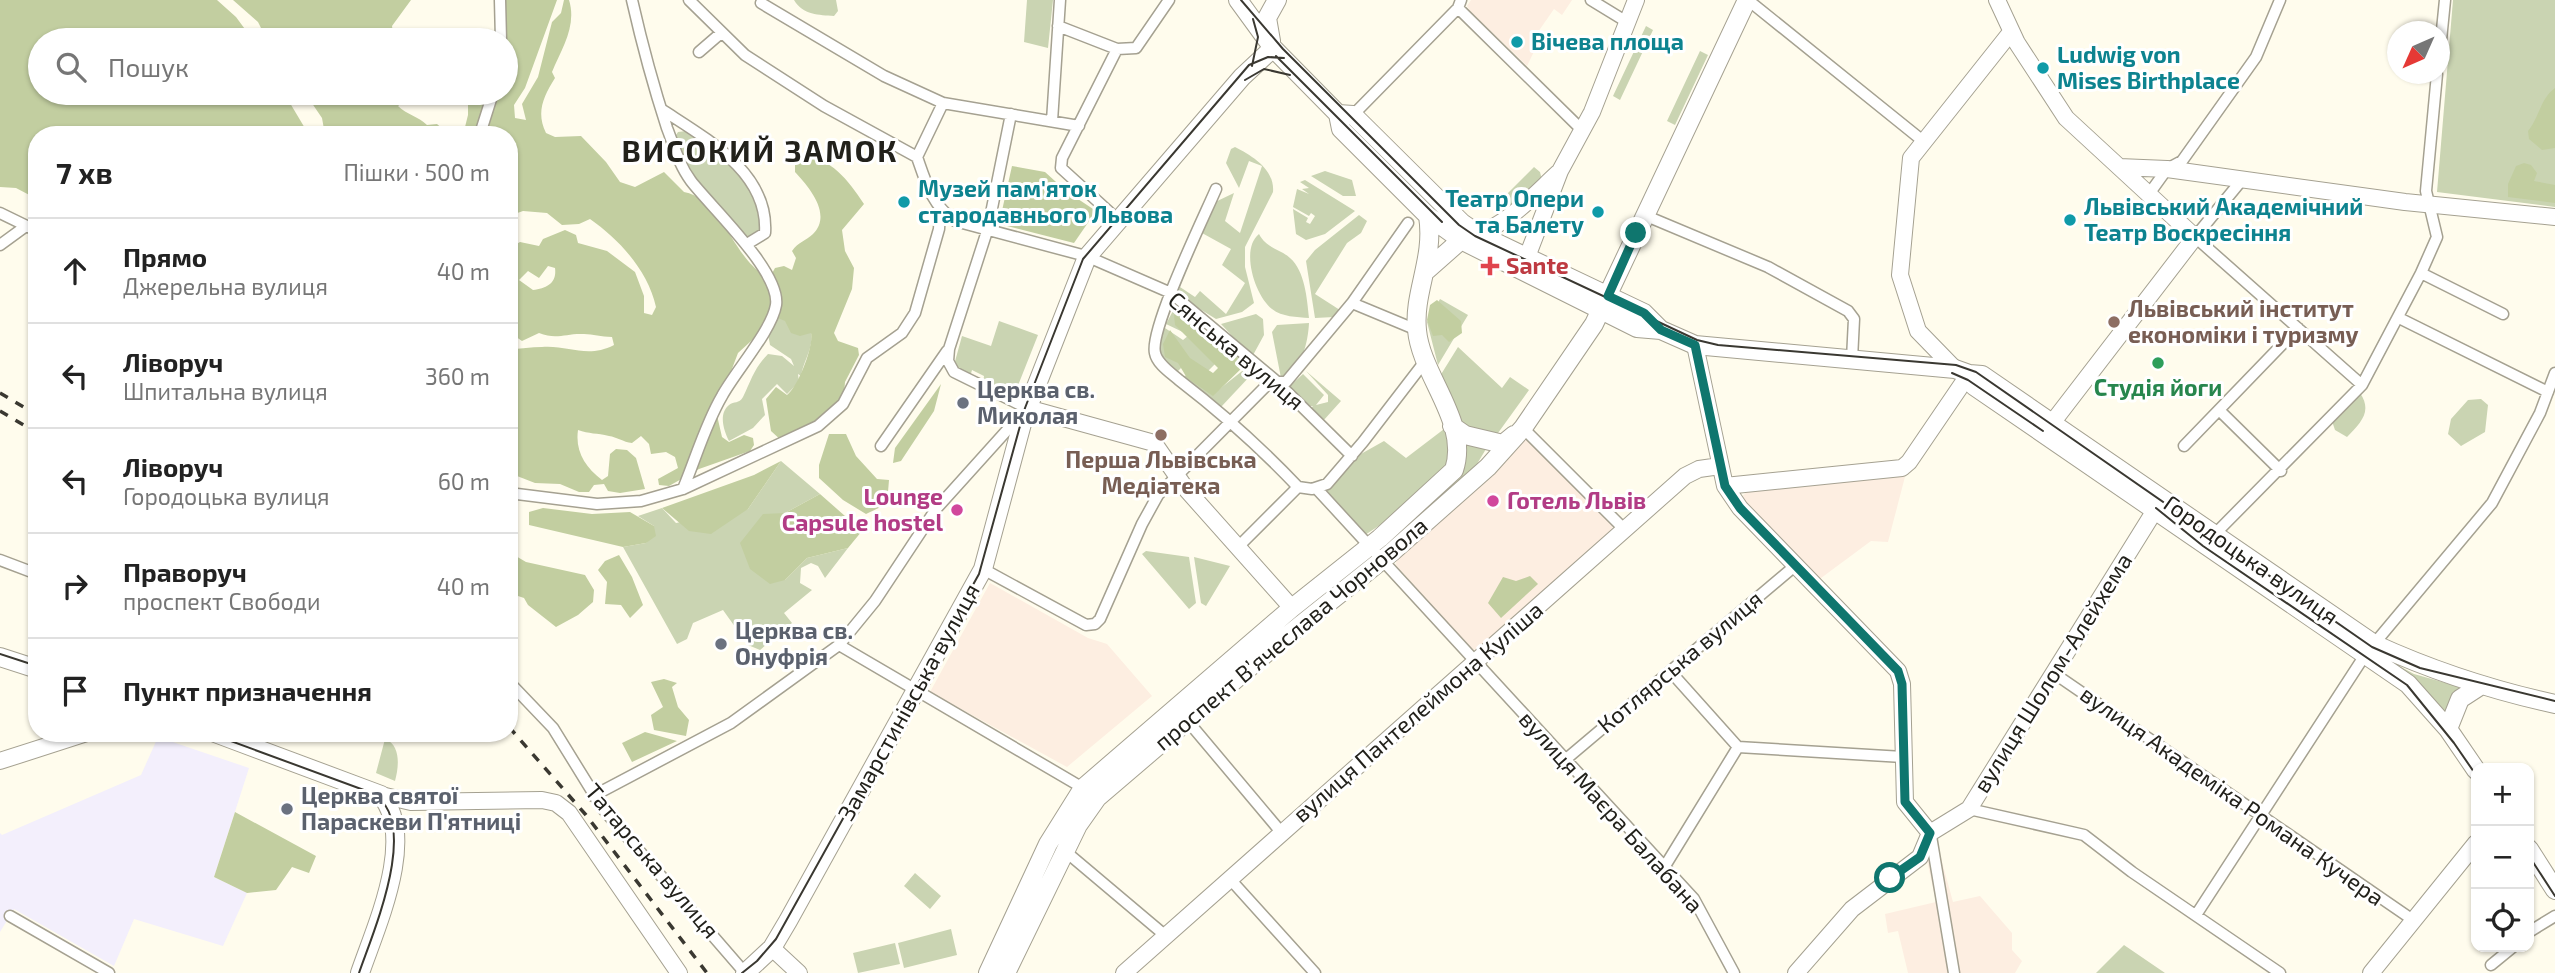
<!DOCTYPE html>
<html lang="uk">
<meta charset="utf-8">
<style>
body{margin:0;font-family:"Exo 2",sans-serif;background:#f6f6f6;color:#222}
.controls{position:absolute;right:21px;bottom:21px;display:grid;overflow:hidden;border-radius:14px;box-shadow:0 2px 5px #0004}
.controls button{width:63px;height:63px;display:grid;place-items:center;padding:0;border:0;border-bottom:2px solid #e0e0e0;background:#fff;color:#222;font:35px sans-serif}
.compass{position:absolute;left:2387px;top:21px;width:63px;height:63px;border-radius:50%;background:#fff;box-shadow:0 2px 5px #0004;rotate:225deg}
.stop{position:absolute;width:21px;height:21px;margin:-16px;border:5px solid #0f766e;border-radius:50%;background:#fff}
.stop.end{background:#0f766e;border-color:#fff;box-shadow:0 2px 7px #0008}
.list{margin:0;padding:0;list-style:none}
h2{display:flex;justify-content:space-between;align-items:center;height:91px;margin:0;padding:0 28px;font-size:30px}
h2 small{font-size:23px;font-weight:400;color:#767676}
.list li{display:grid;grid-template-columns:46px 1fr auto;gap:21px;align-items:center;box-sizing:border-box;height:105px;padding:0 28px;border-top:2px solid #e0e0e0}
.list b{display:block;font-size:26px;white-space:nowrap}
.list p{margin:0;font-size:23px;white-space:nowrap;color:#767676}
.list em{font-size:23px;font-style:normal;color:#767676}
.icon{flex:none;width:38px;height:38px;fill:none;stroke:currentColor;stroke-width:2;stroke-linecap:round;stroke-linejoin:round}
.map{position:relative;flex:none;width:2555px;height:973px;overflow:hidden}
.search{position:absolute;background:#fff;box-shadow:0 2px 5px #0004;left:28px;top:28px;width:490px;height:77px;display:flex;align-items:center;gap:18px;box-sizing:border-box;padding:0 24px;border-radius:38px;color:#767676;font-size:26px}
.panel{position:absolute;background:#fff;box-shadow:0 2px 5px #0004;left:28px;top:126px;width:490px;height:616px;border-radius:28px}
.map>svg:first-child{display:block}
.commercial{fill:#fdeee1}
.industrial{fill:#f3effc}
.green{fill:#cad4b2}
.forest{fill:#c2cea0;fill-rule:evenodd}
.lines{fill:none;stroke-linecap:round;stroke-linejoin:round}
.street-casing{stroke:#a5a191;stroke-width:13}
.secondary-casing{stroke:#a5a191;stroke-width:18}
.primary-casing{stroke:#a5a191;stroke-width:20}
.street{stroke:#fff;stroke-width:10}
.secondary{stroke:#fff;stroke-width:16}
.primary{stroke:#fff;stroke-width:18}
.tram{stroke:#3a3831;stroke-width:2}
.rail{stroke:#3a3831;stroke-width:3.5;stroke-dasharray:9 9;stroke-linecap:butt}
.route{stroke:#0f766e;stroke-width:9}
.culture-dot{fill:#0f9aa8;stroke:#fff;stroke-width:2.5}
.health-dot{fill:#e0444e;stroke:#fff;stroke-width:2.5}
.education-dot{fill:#8d6e63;stroke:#fff;stroke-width:2.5}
.leisure-dot{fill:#2e9e5b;stroke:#fff;stroke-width:2.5}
.worship-dot{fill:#6b7280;stroke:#fff;stroke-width:2.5}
.hotel-dot{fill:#d1479c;stroke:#fff;stroke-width:2.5}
.labels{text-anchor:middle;stroke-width:6;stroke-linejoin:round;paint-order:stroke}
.culture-label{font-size:23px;font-weight:bold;fill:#0d838f;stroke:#fff;text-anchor:start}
.health-label{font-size:23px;font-weight:bold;fill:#be3a42;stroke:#fff;text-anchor:start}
.education-label{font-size:23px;font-weight:bold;fill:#785e54;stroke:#fff;text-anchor:start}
.street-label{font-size:23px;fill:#22211b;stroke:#fff}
.leisure-label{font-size:23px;font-weight:bold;fill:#27864d;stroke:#fff}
.worship-label{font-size:23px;font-weight:bold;fill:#5b616d;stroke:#fff;text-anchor:start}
.hotel-label{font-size:23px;font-weight:bold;fill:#b23c85;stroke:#fff;text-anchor:end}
.district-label{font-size:30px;font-weight:bold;letter-spacing:2px;fill:#22211b;stroke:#fff}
</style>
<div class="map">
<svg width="2555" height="973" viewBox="0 0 2555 973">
<rect width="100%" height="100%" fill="#fffced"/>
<path class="commercial" d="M1471,0H1572L1562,15L1554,9L1538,32L1542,35L1527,66L1471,12L1467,6Z
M1524,438L1613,523L1612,532L1479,650L1470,649L1396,565L1397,555Z
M1907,469L1888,542L1871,541L1817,581L1740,498L1748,491Z
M990,583L1088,638L1107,644L1152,696L1067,767L930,692Z
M1939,851L1953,902L1980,896L2012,933V950L2022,961L2015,973H1908L1898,931L1888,933L1885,914L1936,902L1926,856Z"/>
<path class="industrial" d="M158,737L249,768L214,877L247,893L223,946L134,919L114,966L14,909L0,932V833L2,835L141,775Z"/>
<path class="green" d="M794,0H836L838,11L834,16C819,15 803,15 794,0Z
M1027,0H1053L1048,48L1024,42Z
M2453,0H2555V207L2437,192Z
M1646,26L1653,30L1620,100L1613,96Z
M1700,51L1708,55L1675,125L1667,121Z
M686,131L700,142L711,145L750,183L763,228L749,239L688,172L674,138L678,132Z
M1235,147C1253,156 1275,170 1273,192L1245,247V267L1254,303L1242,312L1216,319L1177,295L1180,287L1195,297L1200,291L1226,314L1245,283L1222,265L1231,249L1202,233L1211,204L1234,193L1225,221L1240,233L1262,166L1249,161L1239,188L1226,163L1231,149Z
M1534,167L1540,172L1542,180L1510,207L1502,199Z
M1325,171L1352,180L1356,196H1343L1311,176Z
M1305,180L1355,211L1325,234L1306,240L1296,234L1293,209L1308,218L1306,222L1310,224L1315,216L1311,213L1309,216L1293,207L1297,189L1309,194L1302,189L1309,188L1300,182Z
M1359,215L1367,221L1361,233L1347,243L1315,294L1343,312L1334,317L1315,318L1306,261L1315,250Z
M1259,234C1267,249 1279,248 1290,258C1305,271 1307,299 1309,318C1297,317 1282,317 1272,309C1255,296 1240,249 1259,234Z
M1440,299L1468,315L1438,365L1427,322Z
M1175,307L1205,319L1210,322L1201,331L1212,338L1213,334L1247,361L1241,366L1217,362L1204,375L1189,360L1176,373L1155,351L1165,328L1183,340L1189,335L1166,324Z
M1256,314L1263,319L1264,335L1252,357L1221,324Z
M779,316L811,333C814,347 803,362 801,376L798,374L799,382L787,394L777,384L762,399L765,415L753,428L729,441C724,431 718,414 729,405C734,401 739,404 743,397C751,381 754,368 768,354L782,356L794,366L791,359L770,345L768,334Z
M999,321L1038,335L1013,398L983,384L984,376L972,370L970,377L958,371L954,365L962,336L991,346Z
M1309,323C1308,342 1302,371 1281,378L1272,332L1277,325Z
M1458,347L1502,388L1510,377L1529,390L1498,433C1460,440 1452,404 1440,376Z
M1251,364L1266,380L1261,384L1251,375L1221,407L1182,377L1187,375L1217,391Z
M1306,371L1341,401L1323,421L1309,410L1313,406H1306L1289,387L1303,374L1324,395L1316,405L1328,402V395Z
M2360,393C2373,412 2360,423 2347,437L2335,430L2332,421Z
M2481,399L2488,405L2485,432L2461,446L2448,434L2451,419L2468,400Z
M1448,426L1455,459L1413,503L1362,537L1324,494L1352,459L1384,441L1406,458Z
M1464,442L1486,449L1474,469L1390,545L1388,542L1450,486L1461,471Z
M781,461L820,494L785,513V580L807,558L848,548L825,578L818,566L811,563L801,568L800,583L812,590L784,613L792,623L760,650L748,645L723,610L693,623L687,639L677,644L623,547L646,543L654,526L638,516L662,508L676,523L748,509Z
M1146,551L1189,557L1196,603L1189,609L1142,554Z
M1194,557L1230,566L1206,606L1201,603Z
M2381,656L2414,674L2460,687L2452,693L2446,714Z
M385,739C401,745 399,767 395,781L376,773Z
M915,873L941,896L930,909L904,886Z
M951,929L957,955L904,968L898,943Z
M895,943L900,964L858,973L853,953Z
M2124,945L2165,973H2096Z"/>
<path class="forest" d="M0,0H217L236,17L253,40H40V93H284L309,135H37V199L16,188L0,187Z
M233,0H411L392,26L394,40H267L258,22Z
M497,0H557L525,88L514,105L515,118L526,120L522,104L538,77L552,22L561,13L564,0H569C577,26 562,48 552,72L555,78C543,97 536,113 546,133L555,137L581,136L606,162L620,182L635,187L664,172L684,192C724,199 735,266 770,277L775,268L784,266L792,270L796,258L792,251C798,242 806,241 813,234C833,214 808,186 795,172V165L802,157C831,157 848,180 864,204L842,230L845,251L854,268L852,289L834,333L838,341L858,348L859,355L845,382L844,394L820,428L812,435L783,442L771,431L766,399L776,387L787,395C798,387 814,346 811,333L800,336L791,333L785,321L771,315L762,331L738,353L716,411L722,437L729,442L744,435L753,438L754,445L750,451L699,469L669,486L659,485L658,479L678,468L675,457L666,452L651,454L649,444L641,436L632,443C623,442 617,437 609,436C597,433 589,434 578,430C575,451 585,467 602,480L608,476L610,454L616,449L627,450L636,458L645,489L620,493L608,491L604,484L594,485L589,492H579L560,484L535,483L517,476H509V349C521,349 531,347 542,347C569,345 587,359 614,345L612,337C601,337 593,334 584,334C566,333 557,340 539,333L522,341L509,332L511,247L520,242L539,246L543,239L565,230L576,235L578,243L607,251L635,272L644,296V313L652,315L656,307C648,271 620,240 590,219L579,224L562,225L547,213L523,211L509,216V135H463L468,115V93H506V40ZM548,266L555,268C557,283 547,288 533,290L519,280L528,271L539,278Z
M2555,88V148L2542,150L2529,139L2528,131C2540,116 2540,99 2555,88Z
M305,93H415L398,106C407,115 418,116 427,125L437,124L445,131L444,135H325L322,118Z
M2524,163L2531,165L2537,173L2534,181L2555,185V203L2508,197V184L2516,166Z
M1012,166L1045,172L1066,191L1096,211L1074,243L999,224Z
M1437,300L1461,321L1462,333L1449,342L1442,335L1433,336L1427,320L1430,305Z
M1179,311L1245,365L1213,396L1187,378L1178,363L1165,357L1163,344L1170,330L1190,358L1213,373L1218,368L1175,325L1174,315Z
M941,384L934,411L901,461L893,463L895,448Z
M829,434H846L856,456L877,479L889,480L887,504L866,514L843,500L819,478V465Z
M781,461L748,509L711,534L689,531L662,508L754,475Z
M820,494L862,531L848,548L807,558L785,580L770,584L750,569L740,543L763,514L785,513Z
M543,508L592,514L630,512L654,526L656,536L646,543L623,547L529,525V512Z
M509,552L526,562L585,575L594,590L593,602L578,615L556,627L528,605L524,598L509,593Z
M619,555L632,577L643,605L630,618L621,605L605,604L607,582L598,570L605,561Z
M1530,576L1538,584L1501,618L1488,603L1503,577L1516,581Z
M664,679L677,683L672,687L678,707L689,720L686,736L654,730L651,715L663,707L651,682Z
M645,732L677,741L632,762L622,743Z
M235,812L316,856L309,873L292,867L276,890L247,893L214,877Z"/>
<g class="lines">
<g class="street-casing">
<path id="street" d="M500,0L501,40
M632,0C642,44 653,85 667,128C674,146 679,165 691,181C710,206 781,272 776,305C772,330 735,372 722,396C705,425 696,458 683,489
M689,0L745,55L824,106L917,157
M1591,0L1627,22
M1748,0L1923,141
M761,3L884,76L943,103L1079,126
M1458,8L1582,130
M1058,26L1117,49L1136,48L1169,0
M1117,49L1062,158L1061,168L1117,219
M2440,50L2445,0
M699,52L721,33
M943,103L917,157C926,183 932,205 955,221L1086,256L1171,293L1275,380L1352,456
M661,109C705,138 769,172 765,233L747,244
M1353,115L1458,8L1461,0
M1052,121L1060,0
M480,134L493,93
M2241,181L2195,237L2362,385
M1216,189C1204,217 1149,330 1155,353C1157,364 1171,373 1179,380C1222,413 1261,448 1298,487L1312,489L1327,484L1363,442L1426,360
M2149,194L2167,169L2182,161L2256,57L2280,0
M0,213L37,231
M1644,215L1768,267L1848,311L1854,319L1852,359
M0,245L26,226
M2421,273L2503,314
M1352,303L1417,330
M2399,318L2548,392
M2220,411L2281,471
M1523,428L1624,529
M881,446L947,351
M2184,446L2298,328
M1316,488L1694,899L1734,973
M509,493L597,504L641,501L683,489L818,426L843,404L867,358L902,333L915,313L939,229L940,211
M2211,538L2362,385L2421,273L2437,237L2426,191L2437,74
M1238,547L1298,487
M0,560L37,574
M983,569L1086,625L1095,624L1100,619L1142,524L1158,495L1270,382H1286L1352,303L1408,223
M2374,644L2492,503L2540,413L2555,373
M839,645L1083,788
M1670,671L1738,747L1903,757
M2052,672L2413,920
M509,682L553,728L603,809L745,973
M1186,719L1281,832
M1565,760L1796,565
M593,796L731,723L839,645L875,601L936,509L1027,408L954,372L948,361L949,349L988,228L1011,114
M1969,809L2084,835L2132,872L2280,973
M1931,836L1954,973
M1065,851L1167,937
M1665,866L1738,747
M1230,879L1315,973
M2196,915L2365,655
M10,916L109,973
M2529,932L2555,916
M2491,965L2513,947"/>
</g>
<g class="secondary-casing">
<path id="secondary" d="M1997,0L2017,43L2066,118L2195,237L2052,423
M2119,167L2167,169L2405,202L2555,217
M1478,234C1509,223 1534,195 1558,173
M1522,270L1560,171L1592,112L1636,0
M1695,345L1725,486L1740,508L1898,671L1902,684L1905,802L1930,833
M1955,369L1918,331L1900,275L1911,158L2011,32
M1027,408L1154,443L1186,489L1292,608
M1725,486L1902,468L1909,462L1969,374
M0,761L87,733
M381,795L411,802L542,800L556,803L569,813L679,973
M1930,833L1969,809L2162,499
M772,948L799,973
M1124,973L1685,476L1699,469L1720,466
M1796,973L1852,909L1920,857L1930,833
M2371,973L2476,843"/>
</g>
<g class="primary-casing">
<path id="primary" d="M1238,0L1273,48L1338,114L1341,129L1428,216L1461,240L1637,328L1661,330
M1271,41L1267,18L1277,0
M1338,114L1353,115L1462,223L1478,234L1644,313L1661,330L1695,345L1955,369L1969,374L1982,375L2374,644C2433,671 2491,690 2555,704
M1427,270L1461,240L1472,237
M1969,374L1974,386L2408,684L2448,729L2476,770
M1452,426L1465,435L1503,444L1514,435
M0,657L37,669
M2448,729L2460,699L2480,686
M215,733L381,795C417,838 376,926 360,973
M2529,849L2555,890
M745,973L772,948L788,921L983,569L1023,420L1087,257L1242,77L1273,48
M988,973L1048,844L1083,788L1292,608L1380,538L1454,470C1470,422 1421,376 1417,330C1413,293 1435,258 1428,216
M1006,973L1078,825L1097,798L1278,643L1392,552L1488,467L1523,428L1594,324L1747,0"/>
</g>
<use href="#street" class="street"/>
<use href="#secondary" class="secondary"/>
<use href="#primary" class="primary"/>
<path class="tram" d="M1241,0L1283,49L1459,225L1475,236L1697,340L1718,345L1956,365L1976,372L2372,647L2420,668L2555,701
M1276,56L1442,222
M1252,66L1258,37L1253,19
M1245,80L1264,69L1290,75
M1952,373L1968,380L2043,431
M2156,508L2203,546L2407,685L2454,743L2476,775
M0,654L37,666
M209,733L372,793C422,821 373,932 359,973
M2529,856L2555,896
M742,973L757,961L776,939L979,574L1025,408L1083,259L1249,65L1268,57L1284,58"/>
<path class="rail" d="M0,393L37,415
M0,411L37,433
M509,727L586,815L707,973"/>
</g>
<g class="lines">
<path class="route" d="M1636,233L1608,296L1644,313L1661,330L1695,345L1725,486L1740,508L1898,671L1902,684L1905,802L1930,833L1920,857L1890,878"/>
</g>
<g class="culture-dot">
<circle cx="1517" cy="42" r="7"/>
<circle cx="2043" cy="68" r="7"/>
<circle cx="904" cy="202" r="7"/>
<circle cx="1598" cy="212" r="7"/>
<circle cx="2070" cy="220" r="7"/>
</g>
<path class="health-dot" d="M1486.5 255.5h7v7h7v7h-7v7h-7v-7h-7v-7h7z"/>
<g class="education-dot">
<circle cx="2114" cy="322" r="7"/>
<circle cx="1161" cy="435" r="7"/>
</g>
<circle class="leisure-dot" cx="2158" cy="363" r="7"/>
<g class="worship-dot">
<circle cx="963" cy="403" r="7"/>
<circle cx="721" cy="644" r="7"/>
<circle cx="287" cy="809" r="7"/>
</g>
<g class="hotel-dot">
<circle cx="1493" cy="501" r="7"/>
<circle cx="957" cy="510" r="7"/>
</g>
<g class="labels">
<g class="culture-label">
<text x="1531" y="50">Вічева площа</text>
<text x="2057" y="63">Ludwig von<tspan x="2057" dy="26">Mises Birthplace</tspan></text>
<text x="918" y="197">Музей пам'яток<tspan x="918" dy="26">стародавнього Львова</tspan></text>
<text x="1584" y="207" text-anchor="end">Театр Опери<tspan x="1584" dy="26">та Балету</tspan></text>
<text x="2084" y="215">Львівський Академічний<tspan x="2084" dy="26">Театр Воскресіння</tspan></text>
</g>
<g class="health-label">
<text x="1506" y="274">Sante</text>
</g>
<g class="education-label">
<text x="2128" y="317">Львівський інститут<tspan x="2128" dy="26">економіки і туризму</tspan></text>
<text x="1161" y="468" text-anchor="middle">Перша Львівська<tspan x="1161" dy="26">Медіатека</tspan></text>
</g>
<g class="street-label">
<text transform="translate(1236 351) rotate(40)" y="8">Сянська вулиця</text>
<text transform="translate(2251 560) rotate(35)" y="8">Городоцька вулиця</text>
<text transform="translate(1291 634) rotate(-40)" y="8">проспект Вʼячеслава Чорновола</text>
<text transform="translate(1680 662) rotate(-40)" y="8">Котлярська вулиця</text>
<text transform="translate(2053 673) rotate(-58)" y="8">вулиця Шолом-Алейхема</text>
<text transform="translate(909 702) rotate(-61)" y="8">Замарстинівська вулиця</text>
<text transform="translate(1418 712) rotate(-41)" y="8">вулиця Пантелеймона Куліша</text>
<text transform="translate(2232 796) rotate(35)" y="8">вулиця Академіка Романа Кучера</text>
<text transform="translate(1611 812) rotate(48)" y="8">вулиця Маєра Балабана</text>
<text transform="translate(652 861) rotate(50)" y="8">Татарська вулиця</text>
</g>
<g class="leisure-label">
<text x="2158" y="396">Студія йоги</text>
</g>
<g class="worship-label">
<text x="977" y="398">Церква св.<tspan x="977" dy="26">Миколая</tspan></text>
<text x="735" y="639">Церква св.<tspan x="735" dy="26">Онуфрія</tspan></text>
<text x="301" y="804">Церква святої<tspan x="301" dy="26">Параскеви П'ятниці</tspan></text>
</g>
<g class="hotel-label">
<text x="943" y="505">Lounge<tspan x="943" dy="26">Capsule hostel</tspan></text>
<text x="1507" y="509" text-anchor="start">Готель Львів</text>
</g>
<g class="district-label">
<text x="760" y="162">ВИСОКИЙ ЗАМОК</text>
</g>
</g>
</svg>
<div class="controls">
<button>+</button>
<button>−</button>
<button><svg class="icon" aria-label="locate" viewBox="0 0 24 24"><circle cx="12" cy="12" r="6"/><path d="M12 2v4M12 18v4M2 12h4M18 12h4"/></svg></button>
</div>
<svg class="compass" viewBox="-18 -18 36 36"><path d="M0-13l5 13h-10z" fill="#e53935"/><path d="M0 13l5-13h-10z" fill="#767676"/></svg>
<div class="stop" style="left:1890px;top:878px"></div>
<div class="stop end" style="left:1636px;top:233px"></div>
<div class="search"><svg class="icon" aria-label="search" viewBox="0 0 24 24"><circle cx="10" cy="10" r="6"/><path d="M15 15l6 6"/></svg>Пошук</div>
<section class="panel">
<h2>7 хв<small>Пішки · 500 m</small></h2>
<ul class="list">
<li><svg class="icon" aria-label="ahead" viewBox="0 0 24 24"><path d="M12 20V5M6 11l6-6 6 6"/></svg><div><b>Прямо</b><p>Джерельна вулиця</p></div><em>40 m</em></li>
<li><svg class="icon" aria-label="left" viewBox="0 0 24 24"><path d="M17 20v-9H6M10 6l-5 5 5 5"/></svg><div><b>Ліворуч</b><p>Шпитальна вулиця</p></div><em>360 m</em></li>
<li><svg class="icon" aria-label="left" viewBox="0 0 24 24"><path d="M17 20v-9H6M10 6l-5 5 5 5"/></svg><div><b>Ліворуч</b><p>Городоцька вулиця</p></div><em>60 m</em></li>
<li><svg class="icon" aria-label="right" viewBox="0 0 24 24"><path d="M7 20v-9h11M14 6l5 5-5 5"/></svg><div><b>Праворуч</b><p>проспект Свободи</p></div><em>40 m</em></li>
<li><svg class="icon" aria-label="arrive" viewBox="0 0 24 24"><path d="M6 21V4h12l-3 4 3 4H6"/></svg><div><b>Пункт призначення</b></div></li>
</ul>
</section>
</div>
